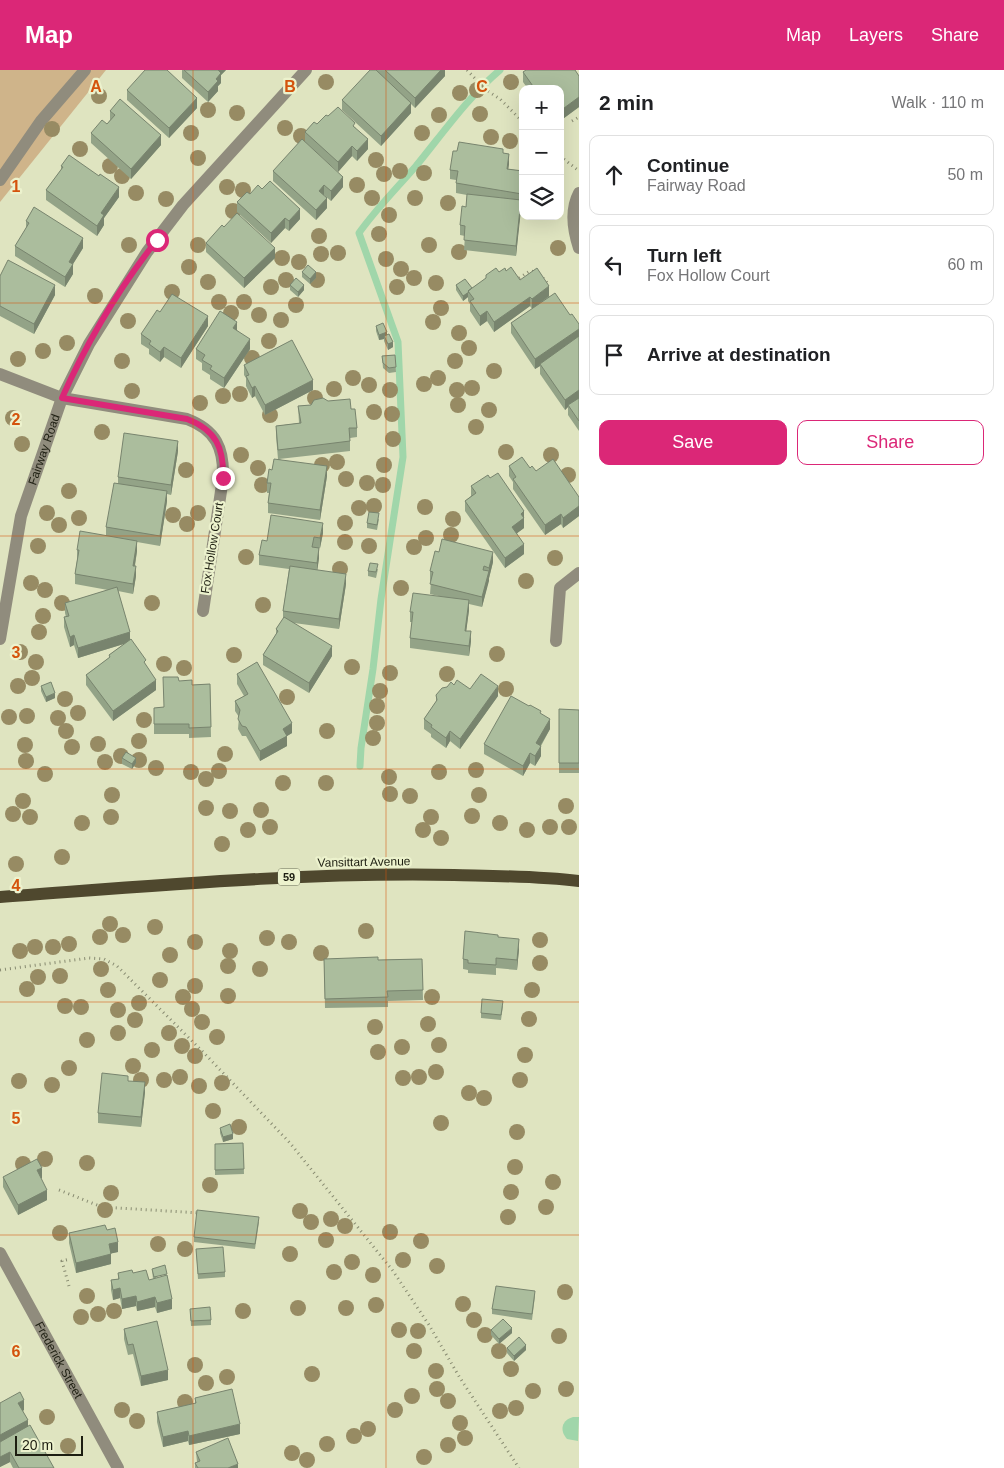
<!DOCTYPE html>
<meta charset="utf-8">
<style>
body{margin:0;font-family:Arial,sans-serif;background:#f6f6f6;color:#202124}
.controls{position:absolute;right:15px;top:15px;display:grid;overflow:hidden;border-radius:10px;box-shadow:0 5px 20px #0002}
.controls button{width:45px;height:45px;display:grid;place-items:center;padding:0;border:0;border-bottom:1px solid #e0e0e0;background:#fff;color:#202124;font:25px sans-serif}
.scale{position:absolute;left:15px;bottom:12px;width:68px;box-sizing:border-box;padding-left:5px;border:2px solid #1d1e11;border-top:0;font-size:14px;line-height:18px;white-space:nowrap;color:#1d1e11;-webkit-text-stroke:4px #ecf2cd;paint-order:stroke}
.stop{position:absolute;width:15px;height:15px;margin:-11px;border:4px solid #db2777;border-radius:50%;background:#fff}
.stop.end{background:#db2777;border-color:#fff;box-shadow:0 1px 5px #0008}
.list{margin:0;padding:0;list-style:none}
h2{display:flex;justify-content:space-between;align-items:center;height:65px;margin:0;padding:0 20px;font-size:21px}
h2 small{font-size:16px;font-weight:400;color:#757577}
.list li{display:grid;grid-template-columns:32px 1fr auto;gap:15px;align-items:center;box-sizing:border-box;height:80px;margin:0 10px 10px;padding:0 10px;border:1px solid #e0e0e0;border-radius:10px}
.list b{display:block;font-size:19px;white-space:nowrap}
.list p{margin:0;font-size:16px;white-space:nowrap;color:#757577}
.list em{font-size:16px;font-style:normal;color:#757577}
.actions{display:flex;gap:10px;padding:15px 20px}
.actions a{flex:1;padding:11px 0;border:1px solid #db2777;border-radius:10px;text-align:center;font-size:18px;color:#db2777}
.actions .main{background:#db2777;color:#fff}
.icon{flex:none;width:28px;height:28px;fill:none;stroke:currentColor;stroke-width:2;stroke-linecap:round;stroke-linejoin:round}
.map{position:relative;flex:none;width:579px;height:1398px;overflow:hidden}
header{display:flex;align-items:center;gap:30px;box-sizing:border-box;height:70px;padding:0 25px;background:#db2777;color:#fff}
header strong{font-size:24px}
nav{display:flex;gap:28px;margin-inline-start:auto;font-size:18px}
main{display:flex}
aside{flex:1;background:#fff}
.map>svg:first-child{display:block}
.green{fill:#cfb48a}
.water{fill:#a0d6aa}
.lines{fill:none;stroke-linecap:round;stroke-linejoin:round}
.stream{stroke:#a0d6aa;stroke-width:7}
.path{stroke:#878a70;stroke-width:3;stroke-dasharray:1 4;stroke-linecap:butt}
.minor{stroke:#908c7d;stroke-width:12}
.major{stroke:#4f482e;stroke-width:12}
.tree{fill:#978b63}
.wall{fill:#93a387}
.shaded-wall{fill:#78846e}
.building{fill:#abbd9d;stroke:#78846e}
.route{stroke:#db2777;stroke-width:6}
.grid{fill:none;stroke:#d4530c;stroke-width:1;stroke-opacity:0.55}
.labels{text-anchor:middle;stroke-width:4.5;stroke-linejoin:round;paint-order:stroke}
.shield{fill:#ecf2cd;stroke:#5b5e49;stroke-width:1}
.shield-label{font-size:11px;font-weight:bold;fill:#1d1e11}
.street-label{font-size:12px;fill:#1d1e11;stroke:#ecf2cd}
.grid-label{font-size:16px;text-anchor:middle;font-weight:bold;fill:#d4530c;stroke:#ecf2cd;stroke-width:4.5;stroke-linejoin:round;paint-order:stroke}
</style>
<header>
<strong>Map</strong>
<nav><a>Map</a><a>Layers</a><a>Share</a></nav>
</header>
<main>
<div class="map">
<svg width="579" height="1398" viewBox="0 0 579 1398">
<rect width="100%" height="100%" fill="#dfe4c0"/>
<path class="green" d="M0,0H106L0,132Z"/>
<path class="water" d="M573,1347H579L578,1371L567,1369C559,1360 562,1350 573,1347Z"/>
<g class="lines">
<path class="stream" d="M360,696L361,678L373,599L381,529L403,387L398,272L359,163C376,139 397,118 416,96C443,63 468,27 500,0"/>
<path class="path" d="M467,0L486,20L500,29L523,52
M572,51L579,47
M560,86L579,101
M519,208L530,201L536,202
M543,208L549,215
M0,900L89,888L104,889L117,896L204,983L290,1073L393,1201L429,1255L460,1308L519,1398
M59,1120L102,1137L200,1143
M69,1216L62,1191L70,1189"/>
<g class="minor">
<path d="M0,110L41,51L85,0"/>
<path d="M579,123C570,140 573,160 579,178"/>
<path d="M0,304L62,328L187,349C216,360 224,378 223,408L203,541"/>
<path id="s1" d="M0,569L21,446L62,328L89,274L147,182L183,135L306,0"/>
<path d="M556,571L560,518L579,503"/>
<path id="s2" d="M0,1183L118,1398"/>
</g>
<path class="major" d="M0,827C151,816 303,802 454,805C495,806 538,806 579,811"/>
</g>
<g class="tree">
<circle cx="326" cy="12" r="8"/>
<circle cx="511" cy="12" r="8"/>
<circle cx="477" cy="20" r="8"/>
<circle cx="460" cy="23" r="8"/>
<circle cx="99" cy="26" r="8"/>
<circle cx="208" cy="40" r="8"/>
<circle cx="237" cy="43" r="8"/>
<circle cx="480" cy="44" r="8"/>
<circle cx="439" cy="45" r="8"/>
<circle cx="285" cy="58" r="8"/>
<circle cx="52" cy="59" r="8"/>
<circle cx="191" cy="63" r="8"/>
<circle cx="422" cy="63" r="8"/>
<circle cx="301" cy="66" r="8"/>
<circle cx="491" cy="67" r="8"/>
<circle cx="510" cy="71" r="8"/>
<circle cx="80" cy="79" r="8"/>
<circle cx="198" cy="88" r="8"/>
<circle cx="376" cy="90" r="8"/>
<circle cx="110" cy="96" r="8"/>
<circle cx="400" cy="101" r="8"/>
<circle cx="424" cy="103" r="8"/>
<circle cx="384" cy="104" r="8"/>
<circle cx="122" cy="106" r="8"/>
<circle cx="357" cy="115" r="8"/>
<circle cx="227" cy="117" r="8"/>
<circle cx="243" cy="120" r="8"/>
<circle cx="136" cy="123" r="8"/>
<circle cx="372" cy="128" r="8"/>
<circle cx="415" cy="128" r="8"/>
<circle cx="166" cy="129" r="8"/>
<circle cx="448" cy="133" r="8"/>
<circle cx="233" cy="141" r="8"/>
<circle cx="389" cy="145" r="8"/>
<circle cx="379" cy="164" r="8"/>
<circle cx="319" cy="166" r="8"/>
<circle cx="129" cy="175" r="8"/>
<circle cx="198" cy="175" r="8"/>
<circle cx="429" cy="175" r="8"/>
<circle cx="558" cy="178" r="8"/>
<circle cx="459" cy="182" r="8"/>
<circle cx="338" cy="183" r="8"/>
<circle cx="321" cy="184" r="8"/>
<circle cx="282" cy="188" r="8"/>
<circle cx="386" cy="189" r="8"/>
<circle cx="299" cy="192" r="8"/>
<circle cx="189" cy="197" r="8"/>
<circle cx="401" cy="199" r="8"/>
<circle cx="414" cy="208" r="8"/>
<circle cx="286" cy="210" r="8"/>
<circle cx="317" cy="210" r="8"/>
<circle cx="208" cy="212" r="8"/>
<circle cx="436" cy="213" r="8"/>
<circle cx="271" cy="217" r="8"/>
<circle cx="397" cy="217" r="8"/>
<circle cx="172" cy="222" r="8"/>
<circle cx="95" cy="226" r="8"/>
<circle cx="219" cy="232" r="8"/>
<circle cx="244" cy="232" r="8"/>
<circle cx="296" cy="235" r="8"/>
<circle cx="441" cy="238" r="8"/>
<circle cx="231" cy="243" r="8"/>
<circle cx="259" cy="245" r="8"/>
<circle cx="281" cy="250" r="8"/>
<circle cx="128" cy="251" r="8"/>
<circle cx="433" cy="252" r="8"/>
<circle cx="459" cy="263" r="8"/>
<circle cx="269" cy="271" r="8"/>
<circle cx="67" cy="273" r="8"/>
<circle cx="469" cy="278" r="8"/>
<circle cx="43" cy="281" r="8"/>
<circle cx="252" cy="288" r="8"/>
<circle cx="18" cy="289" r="8"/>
<circle cx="122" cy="291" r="8"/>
<circle cx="455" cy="291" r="8"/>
<circle cx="494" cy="301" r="8"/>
<circle cx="353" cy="308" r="8"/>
<circle cx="438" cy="308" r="8"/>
<circle cx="424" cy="314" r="8"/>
<circle cx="369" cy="315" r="8"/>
<circle cx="472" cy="318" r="8"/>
<circle cx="334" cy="319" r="8"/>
<circle cx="390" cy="320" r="8"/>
<circle cx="457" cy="320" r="8"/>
<circle cx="132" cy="321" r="8"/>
<circle cx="240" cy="324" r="8"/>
<circle cx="223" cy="326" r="8"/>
<circle cx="315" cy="328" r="8"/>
<circle cx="200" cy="333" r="8"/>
<circle cx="458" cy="335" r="8"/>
<circle cx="489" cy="340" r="8"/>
<circle cx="374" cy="342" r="8"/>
<circle cx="392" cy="344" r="8"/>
<circle cx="270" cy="345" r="8"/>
<circle cx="13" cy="348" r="8"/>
<circle cx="476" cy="357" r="8"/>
<circle cx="102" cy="362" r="8"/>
<circle cx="393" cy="369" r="8"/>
<circle cx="22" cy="374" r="8"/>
<circle cx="506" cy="382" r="8"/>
<circle cx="241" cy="385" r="8"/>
<circle cx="551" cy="385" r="8"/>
<circle cx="337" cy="392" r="8"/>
<circle cx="322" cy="395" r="8"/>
<circle cx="384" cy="395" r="8"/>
<circle cx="258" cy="398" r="8"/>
<circle cx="186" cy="400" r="8"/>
<circle cx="568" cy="405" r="8"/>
<circle cx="346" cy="409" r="8"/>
<circle cx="367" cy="413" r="8"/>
<circle cx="262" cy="415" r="8"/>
<circle cx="383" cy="415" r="8"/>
<circle cx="69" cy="421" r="8"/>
<circle cx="374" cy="436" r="8"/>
<circle cx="425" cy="437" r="8"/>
<circle cx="359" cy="438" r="8"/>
<circle cx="47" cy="443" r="8"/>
<circle cx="198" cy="443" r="8"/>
<circle cx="173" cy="445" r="8"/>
<circle cx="79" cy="448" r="8"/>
<circle cx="453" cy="449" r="8"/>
<circle cx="345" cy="453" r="8"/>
<circle cx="187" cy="454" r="8"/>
<circle cx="59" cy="455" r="8"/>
<circle cx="451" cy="465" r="8"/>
<circle cx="426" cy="468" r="8"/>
<circle cx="345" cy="472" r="8"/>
<circle cx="38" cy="476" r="8"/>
<circle cx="369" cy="476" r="8"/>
<circle cx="414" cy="477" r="8"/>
<circle cx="246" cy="487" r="8"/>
<circle cx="555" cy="488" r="8"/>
<circle cx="340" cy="499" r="8"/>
<circle cx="526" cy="511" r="8"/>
<circle cx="31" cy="513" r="8"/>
<circle cx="401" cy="518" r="8"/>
<circle cx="45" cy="520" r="8"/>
<circle cx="62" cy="533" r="8"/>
<circle cx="152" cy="533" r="8"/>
<circle cx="263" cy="535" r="8"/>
<circle cx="43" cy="546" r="8"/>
<circle cx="39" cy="562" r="8"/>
<circle cx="20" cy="582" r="8"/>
<circle cx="497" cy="584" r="8"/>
<circle cx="234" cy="585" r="8"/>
<circle cx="36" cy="592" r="8"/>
<circle cx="164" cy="594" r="8"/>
<circle cx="352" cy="597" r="8"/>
<circle cx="184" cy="598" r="8"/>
<circle cx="390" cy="603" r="8"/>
<circle cx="447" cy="604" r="8"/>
<circle cx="32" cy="608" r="8"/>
<circle cx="18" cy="616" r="8"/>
<circle cx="506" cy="619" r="8"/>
<circle cx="380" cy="621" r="8"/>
<circle cx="287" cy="627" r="8"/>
<circle cx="65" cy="629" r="8"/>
<circle cx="377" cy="636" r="8"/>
<circle cx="78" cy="643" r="8"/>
<circle cx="27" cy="646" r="8"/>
<circle cx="9" cy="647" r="8"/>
<circle cx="58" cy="648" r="8"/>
<circle cx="144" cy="650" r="8"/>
<circle cx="377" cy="653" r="8"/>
<circle cx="66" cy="661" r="8"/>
<circle cx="327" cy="661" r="8"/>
<circle cx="373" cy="668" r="8"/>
<circle cx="139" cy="671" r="8"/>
<circle cx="98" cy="674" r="8"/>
<circle cx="25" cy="675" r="8"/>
<circle cx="72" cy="677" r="8"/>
<circle cx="225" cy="684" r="8"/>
<circle cx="121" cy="686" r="8"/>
<circle cx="139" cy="690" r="8"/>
<circle cx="26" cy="691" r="8"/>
<circle cx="105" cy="692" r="8"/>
<circle cx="156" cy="698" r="8"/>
<circle cx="476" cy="700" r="8"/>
<circle cx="219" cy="701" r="8"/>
<circle cx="191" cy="702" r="8"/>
<circle cx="439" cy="702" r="8"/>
<circle cx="45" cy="704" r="8"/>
<circle cx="389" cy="707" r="8"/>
<circle cx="206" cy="709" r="8"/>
<circle cx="283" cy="713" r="8"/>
<circle cx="326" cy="713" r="8"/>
<circle cx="390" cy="724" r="8"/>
<circle cx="112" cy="725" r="8"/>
<circle cx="479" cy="725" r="8"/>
<circle cx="410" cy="726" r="8"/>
<circle cx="23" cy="731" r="8"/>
<circle cx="566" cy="736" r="8"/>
<circle cx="206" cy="738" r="8"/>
<circle cx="261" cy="740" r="8"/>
<circle cx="230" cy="741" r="8"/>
<circle cx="13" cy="744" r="8"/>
<circle cx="472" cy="746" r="8"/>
<circle cx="30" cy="747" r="8"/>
<circle cx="111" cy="747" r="8"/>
<circle cx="431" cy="747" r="8"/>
<circle cx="82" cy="753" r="8"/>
<circle cx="500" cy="753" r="8"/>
<circle cx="270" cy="757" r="8"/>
<circle cx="550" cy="757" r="8"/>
<circle cx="569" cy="757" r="8"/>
<circle cx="248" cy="760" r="8"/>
<circle cx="423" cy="760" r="8"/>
<circle cx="527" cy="760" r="8"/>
<circle cx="441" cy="768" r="8"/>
<circle cx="222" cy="774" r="8"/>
<circle cx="62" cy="787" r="8"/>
<circle cx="16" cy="794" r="8"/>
<circle cx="110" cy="854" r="8"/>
<circle cx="155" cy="857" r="8"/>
<circle cx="366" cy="861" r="8"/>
<circle cx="123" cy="865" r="8"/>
<circle cx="100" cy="867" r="8"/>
<circle cx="267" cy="868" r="8"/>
<circle cx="540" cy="870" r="8"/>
<circle cx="195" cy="872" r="8"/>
<circle cx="289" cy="872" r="8"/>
<circle cx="69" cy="874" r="8"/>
<circle cx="35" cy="877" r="8"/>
<circle cx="53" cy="877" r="8"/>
<circle cx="20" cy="881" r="8"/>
<circle cx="230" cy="881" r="8"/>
<circle cx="321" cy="883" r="8"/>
<circle cx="170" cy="885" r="8"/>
<circle cx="540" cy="893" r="8"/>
<circle cx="228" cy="896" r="8"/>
<circle cx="101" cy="899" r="8"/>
<circle cx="260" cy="899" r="8"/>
<circle cx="60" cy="906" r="8"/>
<circle cx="38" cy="907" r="8"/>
<circle cx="160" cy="910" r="8"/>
<circle cx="195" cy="916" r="8"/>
<circle cx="27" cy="919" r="8"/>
<circle cx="108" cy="920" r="8"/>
<circle cx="532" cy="920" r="8"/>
<circle cx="228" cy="926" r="8"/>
<circle cx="183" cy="927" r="8"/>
<circle cx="432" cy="927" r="8"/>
<circle cx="139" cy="933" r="8"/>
<circle cx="65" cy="936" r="8"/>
<circle cx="81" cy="937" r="8"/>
<circle cx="192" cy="939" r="8"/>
<circle cx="118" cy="940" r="8"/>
<circle cx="529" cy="949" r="8"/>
<circle cx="135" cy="950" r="8"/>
<circle cx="202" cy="952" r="8"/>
<circle cx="428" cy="954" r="8"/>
<circle cx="375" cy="957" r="8"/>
<circle cx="118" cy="963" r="8"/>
<circle cx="169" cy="963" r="8"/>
<circle cx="217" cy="967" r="8"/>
<circle cx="87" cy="970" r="8"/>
<circle cx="439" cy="975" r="8"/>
<circle cx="182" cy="976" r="8"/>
<circle cx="402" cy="977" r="8"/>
<circle cx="152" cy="980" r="8"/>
<circle cx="378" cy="982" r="8"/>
<circle cx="525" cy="985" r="8"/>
<circle cx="195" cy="986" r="8"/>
<circle cx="133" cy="996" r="8"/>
<circle cx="69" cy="998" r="8"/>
<circle cx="436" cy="1002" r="8"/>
<circle cx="180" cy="1007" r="8"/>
<circle cx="419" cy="1007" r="8"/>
<circle cx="403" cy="1008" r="8"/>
<circle cx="141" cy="1010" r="8"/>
<circle cx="164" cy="1010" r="8"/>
<circle cx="520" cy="1010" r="8"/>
<circle cx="19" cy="1011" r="8"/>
<circle cx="222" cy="1013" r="8"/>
<circle cx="52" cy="1015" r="8"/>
<circle cx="199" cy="1016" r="8"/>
<circle cx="469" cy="1023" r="8"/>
<circle cx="484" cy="1028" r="8"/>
<circle cx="213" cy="1041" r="8"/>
<circle cx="441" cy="1053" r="8"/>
<circle cx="239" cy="1057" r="8"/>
<circle cx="517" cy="1062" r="8"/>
<circle cx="45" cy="1089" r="8"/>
<circle cx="87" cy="1093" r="8"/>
<circle cx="23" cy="1094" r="8"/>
<circle cx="515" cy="1097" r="8"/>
<circle cx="553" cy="1112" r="8"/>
<circle cx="210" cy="1115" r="8"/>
<circle cx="511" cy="1122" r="8"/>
<circle cx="111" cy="1123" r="8"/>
<circle cx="546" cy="1137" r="8"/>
<circle cx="105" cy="1140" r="8"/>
<circle cx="300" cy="1141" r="8"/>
<circle cx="508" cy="1147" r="8"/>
<circle cx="331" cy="1149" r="8"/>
<circle cx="311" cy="1152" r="8"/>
<circle cx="345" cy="1156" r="8"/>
<circle cx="390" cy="1162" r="8"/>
<circle cx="60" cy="1163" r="8"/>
<circle cx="326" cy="1170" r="8"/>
<circle cx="421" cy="1171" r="8"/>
<circle cx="158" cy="1174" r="8"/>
<circle cx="185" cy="1179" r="8"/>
<circle cx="290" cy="1184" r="8"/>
<circle cx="403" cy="1190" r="8"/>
<circle cx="352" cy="1192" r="8"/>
<circle cx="437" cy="1196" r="8"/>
<circle cx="334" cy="1202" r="8"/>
<circle cx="373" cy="1205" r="8"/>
<circle cx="565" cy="1222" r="8"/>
<circle cx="87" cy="1226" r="8"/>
<circle cx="463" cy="1234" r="8"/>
<circle cx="376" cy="1235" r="8"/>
<circle cx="298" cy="1238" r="8"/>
<circle cx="346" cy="1238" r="8"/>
<circle cx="114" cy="1241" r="8"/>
<circle cx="243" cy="1241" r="8"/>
<circle cx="98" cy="1244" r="8"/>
<circle cx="81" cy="1247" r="8"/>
<circle cx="474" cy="1250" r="8"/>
<circle cx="399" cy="1260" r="8"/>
<circle cx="418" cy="1261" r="8"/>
<circle cx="485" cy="1265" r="8"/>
<circle cx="559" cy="1266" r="8"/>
<circle cx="414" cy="1281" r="8"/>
<circle cx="499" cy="1281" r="8"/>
<circle cx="195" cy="1295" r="8"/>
<circle cx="511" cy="1299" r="8"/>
<circle cx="436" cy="1301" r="8"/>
<circle cx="312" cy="1304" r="8"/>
<circle cx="227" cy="1307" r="8"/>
<circle cx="206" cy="1313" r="8"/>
<circle cx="437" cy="1319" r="8"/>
<circle cx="566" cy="1319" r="8"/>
<circle cx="533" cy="1321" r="8"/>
<circle cx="412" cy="1326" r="8"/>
<circle cx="448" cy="1331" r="8"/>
<circle cx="185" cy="1332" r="8"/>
<circle cx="516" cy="1338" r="8"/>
<circle cx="122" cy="1340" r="8"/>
<circle cx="395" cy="1340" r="8"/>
<circle cx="500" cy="1341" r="8"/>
<circle cx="47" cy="1347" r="8"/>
<circle cx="137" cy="1351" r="8"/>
<circle cx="460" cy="1353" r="8"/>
<circle cx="368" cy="1359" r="8"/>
<circle cx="354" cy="1366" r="8"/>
<circle cx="465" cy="1368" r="8"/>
<circle cx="327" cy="1374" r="8"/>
<circle cx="448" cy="1375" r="8"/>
<circle cx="68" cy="1376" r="8"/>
<circle cx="292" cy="1383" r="8"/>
<circle cx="424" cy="1387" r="8"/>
<circle cx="307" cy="1390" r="8"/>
</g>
<path class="wall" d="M182,0H226L221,5V13L218,16V21L208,32L182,8Z
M377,0H445V6L415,38L411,34V43L381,76L342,40V30Z
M526,0H575L579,6V37L560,51V19H528L523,12V2Z
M127,20L197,38L169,68L127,30Z
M110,41L161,75L131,109L91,73V63L107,54L110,50Z
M328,46L355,57L368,79L357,91L352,86L338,102L305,72V62L317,54Z
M457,81L503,83L509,94L508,99L523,101L522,134H521L516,186L464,180L465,166L460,165V155L466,137L467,125L456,123V110L450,109V100Z
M61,96L119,127L104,148V155L97,166L46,130V120L61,100Z
M273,101L343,117L331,131L324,125V126L327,138L316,150L273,111Z
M250,124L300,149L289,161L285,158L271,173L237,142V132Z
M26,151L83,178L73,194V204L65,217L15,186V176L26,159Z
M224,157L275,188L244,218L206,182V173Z
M506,201L520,210L549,226L570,245L579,254V361L568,345V337L565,340L540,304V296L535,299L511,263V253L532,239L530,236L494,262L487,251L480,256L470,241V234L468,231V227L463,231L456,220V215L472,218L486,209V205Z
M302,202L316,208L310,214L302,207Z
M0,206L55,225L34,264L0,246Z
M290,215L304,220L298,227L290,220Z
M208,256L181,298L164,287L160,292L149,284V279L141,274V264Z
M376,256L387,265L393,277L388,280L384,271V269L379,270L376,261Z
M237,260L250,279L224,318L210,309V305L202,300V293L196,289V279Z
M395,285L396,302L389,303L383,298L382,286Z
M244,295L313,320L265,345L255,326L252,328L246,316V308L244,305Z
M328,331L351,339L357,358V367L350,368V381L279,389L327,406L320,450L268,443V433L269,423H267V413L272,400L278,389L276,366V356L299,353L298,336L311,335Z
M178,381L171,425L167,424V431L160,476L137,472V481L135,496L136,506L133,524L118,521L130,569L146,596L156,620L113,651L86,615V605L109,588V585L124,574L78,588L74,575L70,577L64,557V547H66L65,543V533L108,520L75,514V504L77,490V480L106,466V457L118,413V407Z
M509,396L530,398L579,427V446L563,458L561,454L545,465L513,419V412L509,406Z
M490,408L524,441V458L517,463L524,484L505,498L465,441V431L471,426V416Z
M379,449L377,460L367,458V453Z
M323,463L320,478H319V488L317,500L346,514L339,559L294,553L332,586L309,623L263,595V585L276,564V559L283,549V541L289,499L259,495V485L267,471Z
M493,492L482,537L469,534V540L466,561L471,571L469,586L410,578V568L412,552H410V542L443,527L430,524L431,511H430V501Z
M378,499L376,508L368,506V501Z
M237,604L292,663L287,666V676L260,691L246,666H242L238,659L239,647L235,641V631L244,626L237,614Z
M179,611L192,615L210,614L211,667L189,668V664H154V638L164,637Z
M454,615L498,626L460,679L450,671L446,678L431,667V664L424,659V649L436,632V625L447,617Z
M41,616L55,628L46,632L41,621Z
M559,639L579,640V703H559Z
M541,644L550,659L541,676V686L535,696L530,693L523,706L484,684V674Z
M122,688L136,693L132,699L122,694Z
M498,867L519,879L517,900L496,898V905L468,903V900L463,899V889Z
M324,889L378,890L422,889L423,930L388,931V937L325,938Z
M503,936L501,950L481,948V943Z
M128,1011L145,1022L141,1057L98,1053V1043Z
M220,1058L233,1069L223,1072L220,1063Z
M243,1073L244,1104L215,1105V1074Z
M3,1107L42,1108H41L47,1130L18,1145L3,1117Z
M259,1152L255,1179L194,1172V1167Z
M107,1160L118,1182L111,1183V1194L76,1203L69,1173V1163Z
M196,1179L225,1202V1207L198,1209Z
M152,1199L172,1239L157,1243L155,1237L137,1241L136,1236L122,1239L120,1228L113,1230L111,1220V1210L118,1209V1203H133L149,1210L153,1209Z
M535,1226L532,1250L492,1244V1239Z
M190,1239L211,1250V1255L191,1256Z
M124,1259L168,1310L141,1316L133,1284L128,1285L124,1269Z
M491,1260L512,1263L499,1274L491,1265Z
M507,1278L526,1280L514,1291L507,1283Z
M195,1328L240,1364L189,1375L188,1371L163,1377L157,1352V1342L195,1334Z
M0,1333L24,1340L23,1341L28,1357L54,1398H13L10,1392L0,1397Z
M196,1382L238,1398H195V1393L197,1392Z"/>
<path class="shaded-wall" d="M218,0H226L221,5V13L218,16V21L208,32V22L216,9Z
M441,0H445V6L415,38V28Z
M579,27V37L560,51V41Z
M197,28V38L169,68V58Z
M411,33V43L381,76V66Z
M161,65V75L131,109V99Z
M368,69V79L357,91V81Z
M352,76V86L338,102V92Z
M509,84V94L507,108V99Z
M343,107V117L331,131V121Z
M324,115V125L319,131V121Z
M119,117V127L104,148V155L97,166V156L101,143Z
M523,118V128L522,134V124Z
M327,128V138L316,150V140Z
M521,130V140L516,186V176Z
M300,139V149L289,161V151Z
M285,148V158L271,173V163Z
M83,168V178L73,194V204L65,217V207L69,192Z
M275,178V188L244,218V208Z
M316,202V208L310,214V209Z
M55,215V225L34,264V254Z
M304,215V220L298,227V222Z
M549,216V226L532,239V229Z
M468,222V227L463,231V226Z
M530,227V236L494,262V252Z
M487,241V251L480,256V246Z
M208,246V256L181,298V288Z
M237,252V262L233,258Z
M579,259V269L540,294V296L535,299V289Z
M387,262V268L384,266V269L379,270V265Z
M250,269V279L224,318V308Z
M393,272V277L388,280V274Z
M164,277V287L160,292V282Z
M313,310V320L265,345V335Z
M255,316V326L252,328V318Z
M579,320V330L568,335V337L565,340V330Z
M178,371V381L171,425V415Z
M327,396V406L320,450V440Z
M167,421V431L160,476V466Z
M579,436V446L563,458V448Z
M524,441V458L512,467V457L521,444Z
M561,444V454L545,465V455Z
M323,453V463L320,478V468Z
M137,471V481L133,506V496Z
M524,474V484L505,498V488Z
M319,478V488L317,503V493Z
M493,482V492L489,508V498Z
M136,496V506L133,524V514Z
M489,501V511L482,537V527Z
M346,504V514L339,559V549Z
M469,530V540L465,571V561Z
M471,561V571L469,586V576Z
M130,562V572L78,588V578Z
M74,565V575L70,577V567Z
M332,576V586L309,623V613Z
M156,610V620L113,651V641Z
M498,616V626L460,679V669Z
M55,623V628L46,632V627Z
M550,649V659L536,683V673Z
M292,653V663L287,666V676L260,691V681L283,659Z
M450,661V671L446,678V668Z
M541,676V686L535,696V686Z
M530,683V693L523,706V696Z
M136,688V693L132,699V694Z
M519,869V879L517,900V890Z
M145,1012V1022L141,1057V1047Z
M233,1064V1069L223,1072V1067Z
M42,1098V1108L37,1110V1100Z
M47,1120V1130L18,1145V1135Z
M118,1172V1182L109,1184V1174Z
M111,1184V1194L76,1203V1193Z
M120,1218V1228L113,1230V1220Z
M136,1226V1236L122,1239V1229Z
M155,1227V1237L137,1241V1232Z
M172,1229V1239L157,1243V1233Z
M512,1258V1263L499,1274V1269Z
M526,1275V1280L514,1291V1286Z
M168,1300V1310L141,1316V1306Z
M24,1330V1340L18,1343V1333Z
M28,1350V1360L0,1375V1365Z
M240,1354V1364L189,1375V1366Z
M188,1361V1371L163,1377V1367Z
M10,1382V1392L0,1397V1387Z
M238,1394V1398H228Z"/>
<path class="building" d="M145,0H167L197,28L169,58L127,20Z
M184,0H218L221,3L216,9L218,11L208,22Z
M370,0H376L411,33L381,66L342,30Z
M385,0H441L415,28Z
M526,0H575L579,6V27L560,41V19H535L523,2Z
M120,29L161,65L131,99L91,63L102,50L107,54L115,45L110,41Z
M338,37L355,53L353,56L368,69L357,81L352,76L338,92L305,62L314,52L317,54L326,45L328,46Z
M302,69L343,107L331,121L324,115L319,121L327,128L316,140L273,101Z
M459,72L503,79V83L509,84L507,99L523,101V118L522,124L456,113L458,101L450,100L453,81H457Z
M69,85L99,106L100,104L119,117L101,143L104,145L97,156L46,120L63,97L61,96Z
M270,111L300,139L289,151L285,148L271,163L237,132L247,122L250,124L258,115L262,119Z
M467,124L521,130L516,176L464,170L465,156L460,155L462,136L466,137Z
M34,137L83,168L69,192L73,194L65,207L15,176L29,153L26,151Z
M237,143L275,178L244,208L206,173L222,155L224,157Z
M8,190L55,215L34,254L0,236V206Z
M308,195L316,202L310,209L302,202Z
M511,197L520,210L537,198L549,216L532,229L530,227L494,252L487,241L480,246L470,231L474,229L468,221L486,208V205L496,198L499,202L505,198L506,201Z
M296,208L304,215L298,222L290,215Z
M465,209L472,218L468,221L469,222L463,226L456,215Z
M555,223L570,245L572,244L579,254V259L535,289L511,253Z
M172,224L208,246L181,288L164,277L160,282L149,274L151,271L141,264L157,240L160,242Z
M220,241L237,252L233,258L250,269L224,308L210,299L212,296L202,290L205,285L196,279Z
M383,253L387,262L379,265L376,256Z
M389,264L393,272L388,274L384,266Z
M579,266V320L565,330L540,294Z
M292,270L313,310L265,335L255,316L252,318L246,306L249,305L244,295Z
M395,285L396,297L389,298L383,293L382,286Z
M323,328L328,331L350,329L351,339H355L357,358H349L350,371L278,380L276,356L301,353L298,336L311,335L314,330Z
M579,328V351L568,335Z
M124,363L178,371L171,415L118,407Z
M522,387L530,398L532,396L536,401L553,389L579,427V436L563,448L561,444L545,455L513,409L516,407L509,396Z
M274,389L327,396L320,440L268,433L271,413H267L269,399L272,400Z
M498,403L524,441L521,444L524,448L512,457L524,474L505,488L465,431L476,423L471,416L488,405L490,408Z
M114,413L167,421L160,466L106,457Z
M369,442L379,443L377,455L367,453Z
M271,445L323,453L320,468L314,467L312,477L319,478L317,493L259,485L262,470L267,471Z
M80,461L137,471L133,496H136L133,514L75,504L79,480H77Z
M442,469L493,482L489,498L484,496L483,500L489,501L482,527L430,514L433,502L430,501L435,481L439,482Z
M370,493L378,494L376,502L368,501Z
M290,496L346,504L339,549L283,541Z
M117,517L130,562L78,578L74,565L70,567L64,547L69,546L65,533Z
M413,523L469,530L465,561H471L469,576L410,568L413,542H410Z
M284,547L332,576L309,613L263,585L278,561L276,559Z
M131,569L146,590L144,592L156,610L113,641L86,605L110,587L109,585Z
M257,592L292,653L283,659L287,666L260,681L246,657L242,656L238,649L240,640L235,631L248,624L237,604Z
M481,604L498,616L460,669L450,661L446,668L431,657L432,655L424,649L437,630L436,625L442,618L447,617L451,612L454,615L457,610L470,619Z
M163,607H178L179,611L192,610V615L210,614L211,657L189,658V654H154V638L164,637Z
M51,612L55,623L46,627L41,616Z
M511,626L529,636L530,635L541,641L540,643L550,649L536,673L541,676L535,686L530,683L523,696L484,674Z
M559,639L579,640V693H559Z
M126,682L136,688L132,694L122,688Z
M465,861L498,865V867L519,869L517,890L496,888V895L468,893V890L463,889Z
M378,887V890L422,889L423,920L387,921L388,927L325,929L324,889Z
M482,929L503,931L501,945L481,943Z
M102,1003L128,1006V1011L145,1012L141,1047L98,1043Z
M230,1054L233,1064L223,1067L220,1058Z
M243,1073L244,1099L215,1100V1074Z
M37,1089L42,1098L37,1100L47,1120L18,1135L3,1107Z
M197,1140L259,1147L255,1174L194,1167Z
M105,1155L107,1160L115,1158L118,1172L109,1174L111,1184L76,1193L69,1163Z
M223,1177L225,1202L198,1204L196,1179Z
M165,1195L167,1204L154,1207L152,1199Z
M132,1200L133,1203L146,1200L149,1210L167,1205L172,1229L157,1233L155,1227L137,1232L136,1226L122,1229L120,1218L113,1220L111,1210L119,1209L118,1203Z
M496,1216L535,1221L532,1244L492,1239Z
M210,1237L211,1250L191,1251L190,1239Z
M503,1249L512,1258L499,1269L491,1260Z
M157,1251L168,1300L141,1306L133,1274L128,1275L124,1259Z
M519,1267L526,1275L514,1286L507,1278Z
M232,1319L240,1354L189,1366L188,1361L163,1367L157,1342L196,1333L195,1328Z
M20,1322L24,1330L18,1333L28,1350L0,1365V1333Z
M30,1355L54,1398H19L10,1382L0,1387V1372Z
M228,1368L238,1394L228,1398H198L195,1393L200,1391L196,1382Z"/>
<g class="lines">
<path class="route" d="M157,170C119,218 87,272 62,328L187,349C216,360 224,378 223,408"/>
</g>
<path class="grid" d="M193,0V1398M386,0V1398M0,233H579M0,466H579M0,699H579M0,932H579M0,1165H579"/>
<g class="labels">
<rect class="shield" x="278" y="798.5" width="22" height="17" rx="4"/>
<g class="shield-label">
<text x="289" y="811">59</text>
</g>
<g class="street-label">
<text dy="4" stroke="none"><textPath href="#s1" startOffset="195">Fairway Road</textPath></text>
<text transform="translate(212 478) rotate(-81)" y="4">Fox Hollow Court</text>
<text transform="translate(364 792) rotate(-1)" y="4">Vansittart Avenue</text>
<text dy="4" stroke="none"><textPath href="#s2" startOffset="122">Frederick Street</textPath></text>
</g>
</g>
<g class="grid-label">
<text x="96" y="22">A</text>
<text x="290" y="22">B</text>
<text x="482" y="22">C</text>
<text x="16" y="122">1</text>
<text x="16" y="355">2</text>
<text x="16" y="588">3</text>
<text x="16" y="821">4</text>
<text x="16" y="1054">5</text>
<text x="16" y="1287">6</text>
</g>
</svg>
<div class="controls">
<button>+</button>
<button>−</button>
<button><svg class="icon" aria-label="layers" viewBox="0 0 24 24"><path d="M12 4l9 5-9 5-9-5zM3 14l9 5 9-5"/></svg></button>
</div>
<div class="scale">20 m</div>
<div class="stop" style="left:157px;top:170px"></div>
<div class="stop end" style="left:223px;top:408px"></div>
</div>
<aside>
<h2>2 min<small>Walk · 110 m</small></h2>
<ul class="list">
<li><svg class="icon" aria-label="ahead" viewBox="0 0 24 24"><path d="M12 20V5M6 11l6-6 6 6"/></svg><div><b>Continue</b><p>Fairway Road</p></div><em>50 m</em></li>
<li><svg class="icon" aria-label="left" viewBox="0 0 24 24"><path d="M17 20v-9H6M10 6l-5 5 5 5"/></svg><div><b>Turn left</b><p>Fox Hollow Court</p></div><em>60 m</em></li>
<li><svg class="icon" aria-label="arrive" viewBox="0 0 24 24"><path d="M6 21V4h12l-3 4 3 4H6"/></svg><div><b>Arrive at destination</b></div></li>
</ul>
<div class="actions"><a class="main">Save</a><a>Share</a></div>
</aside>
</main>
